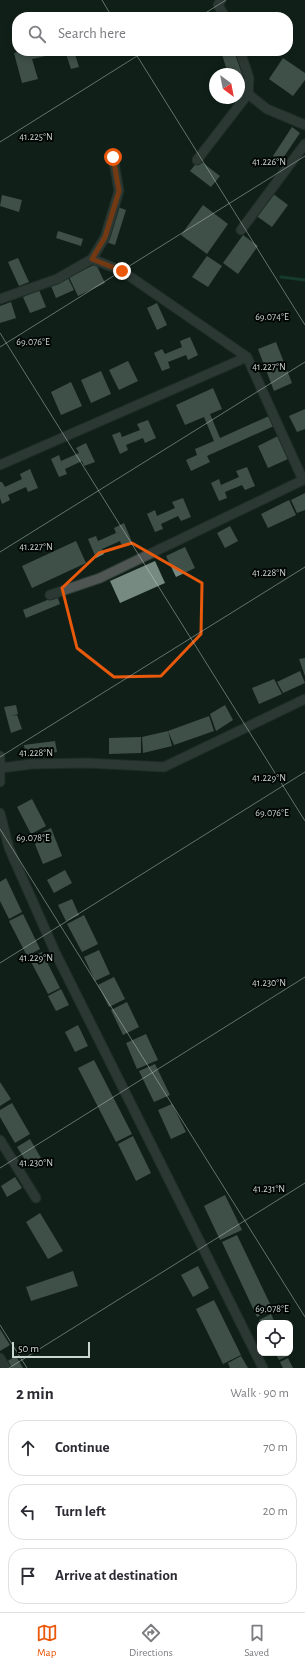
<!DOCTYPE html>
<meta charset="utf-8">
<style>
body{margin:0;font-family:"Alegreya Sans",sans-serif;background:#f7f7f7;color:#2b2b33}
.controls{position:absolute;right:12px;bottom:12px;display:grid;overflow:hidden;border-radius:8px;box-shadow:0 2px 6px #0003}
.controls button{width:36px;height:36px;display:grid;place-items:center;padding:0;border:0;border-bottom:1px solid #e1e1e2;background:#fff;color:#2b2b33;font:20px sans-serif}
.compass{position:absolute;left:209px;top:68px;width:36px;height:36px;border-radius:50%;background:#fff;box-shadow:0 2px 6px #0003;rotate:148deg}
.scale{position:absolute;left:12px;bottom:10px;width:78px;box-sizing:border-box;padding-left:4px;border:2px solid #ccd6d1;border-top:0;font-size:11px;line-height:14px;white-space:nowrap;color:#ccd6d1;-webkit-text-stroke:3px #030806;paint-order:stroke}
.stop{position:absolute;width:12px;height:12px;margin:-9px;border:3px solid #ea580c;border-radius:50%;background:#fff}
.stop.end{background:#ea580c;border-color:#fff;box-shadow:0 1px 4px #0008}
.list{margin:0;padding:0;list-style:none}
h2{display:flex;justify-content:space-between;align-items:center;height:52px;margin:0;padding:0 16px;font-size:17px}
h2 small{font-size:13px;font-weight:400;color:#7c7c81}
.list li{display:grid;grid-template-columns:26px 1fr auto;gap:12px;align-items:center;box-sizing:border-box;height:56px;margin:0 8px 8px;padding:0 8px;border:1px solid #e1e1e2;border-radius:16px}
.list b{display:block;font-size:15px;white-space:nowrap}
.list em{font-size:13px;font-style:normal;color:#7c7c81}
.icon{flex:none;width:22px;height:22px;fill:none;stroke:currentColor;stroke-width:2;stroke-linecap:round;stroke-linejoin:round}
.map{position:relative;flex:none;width:305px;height:1368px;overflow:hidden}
.search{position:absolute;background:#fff;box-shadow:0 2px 6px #0003;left:12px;right:12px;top:12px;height:44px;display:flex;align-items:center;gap:10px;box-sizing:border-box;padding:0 14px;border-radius:16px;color:#7c7c81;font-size:15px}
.sheet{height:244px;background:#fff}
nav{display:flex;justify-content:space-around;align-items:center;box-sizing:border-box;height:56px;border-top:1px solid #e1e1e2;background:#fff;font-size:11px;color:#7c7c81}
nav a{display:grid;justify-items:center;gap:2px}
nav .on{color:#ea580c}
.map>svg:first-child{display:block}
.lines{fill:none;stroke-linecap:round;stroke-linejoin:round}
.stream{stroke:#1e5b45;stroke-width:3}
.building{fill:#778a81}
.minor-casing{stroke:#2e3d36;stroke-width:11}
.minor{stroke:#4e5552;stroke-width:9}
.route{stroke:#ea580c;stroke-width:5}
.marked{fill:none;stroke:#e8590c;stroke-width:3;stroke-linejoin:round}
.ticks{fill:none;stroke:#ccd6d1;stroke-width:1;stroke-opacity:0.45}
.ticks-label{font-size:10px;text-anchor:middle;fill:#ccd6d1;stroke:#030806;stroke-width:4;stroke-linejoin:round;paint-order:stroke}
</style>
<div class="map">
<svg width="305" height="1368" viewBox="0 0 305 1368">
<rect width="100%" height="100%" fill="#102019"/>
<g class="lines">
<path class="stream" d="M281,277L305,280"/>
</g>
<path class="building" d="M22,51H64V52L32,59L38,79L22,83L14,53Z
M65,51H74L79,67L71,69Z
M221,51H234L243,76L239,78V74H228Z
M283,58L305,73V80L293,96L269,79Z
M292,127L300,133L281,161L273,156Z
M199,160L220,176L211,187L190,171Z
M272,193L288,205L272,227L255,215Z
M2,195L22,200L19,212L0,206Z
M203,205L228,224L207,254L181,235Z
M118,207L126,210L115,245L106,242Z
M58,231L83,239L81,246L56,238Z
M243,235L258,246L238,274L223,263Z
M207,256L222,266L208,287L192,277Z
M18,258L29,282L19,286L8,262Z
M96,264L105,283L78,296L69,277Z
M68,278L74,290L56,298L51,286Z
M39,290L46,307L30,313L23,297Z
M11,302L16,318L0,323V306Z
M157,303L167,325L157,330L147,308Z
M190,337L198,355L188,360L186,355L168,362L170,368L162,371L154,353L162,349L165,354L182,347L180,341Z
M276,342L292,383L274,391L258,349Z
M128,361L138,381L119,390L109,370Z
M101,371L111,394L91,403L81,380Z
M71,382L82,406L61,415L51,392Z
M213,388L222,409L210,414L220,438L269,416L274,426L207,456L210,462L191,471L186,460L197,455L195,449L214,441L204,417L185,425L176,405Z
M305,409V429L297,432L289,416Z
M148,420L156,438L145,443L143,438L126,445L128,450L120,454L112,435L120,432L122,437L140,430L137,424Z
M278,436L288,459L268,468L258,446Z
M86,443L95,462L84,466L82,461L65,469L67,474L59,477L51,459L59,455L61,461L79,453L76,448Z
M247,467L255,486L245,490L242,485L225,492L227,498L219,501L211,483L219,479L221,485L239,477L236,471Z
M30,469L38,488L28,492L26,487L8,495L10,500L2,504L0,498V482H2L5,487L22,479L20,474Z
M305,493V510L297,513L291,500Z
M183,498L191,517L181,521L178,516L161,524L163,529L155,532L147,514L155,510L157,516L175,508L172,502Z
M289,500L296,515L268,528L261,514Z
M124,523L132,542L122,546L120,541L102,549L104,554L96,558L88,539L96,536L98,541L116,533L114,528Z
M230,526L238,541L225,548L217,533Z
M76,541L86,563L32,588L22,566Z
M185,547L195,568L176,577L166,556Z
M155,561L165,583L120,603L110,581Z
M57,596L60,604L26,618L23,610Z
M305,658V676L299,659Z
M300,671L305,683L283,693L277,682Z
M274,679L282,694L259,704L252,688Z
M16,705L18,714L11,716L17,715L22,729L11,733L4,707Z
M225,705L233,720L216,731L210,714Z
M209,716L214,731L174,745L168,731Z
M168,731L172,746L143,753L142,737Z
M141,737V753L109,754V738Z
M55,741L57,752L26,757L24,745Z
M32,799L46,826L31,834L17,807Z
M51,828L62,856L43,864L32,837Z
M65,870L72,883L54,893L47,880Z
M6,878L22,912L9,919L0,901V882Z
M72,899L79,915L66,921L58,905Z
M23,914L40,949L27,956L9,921Z
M84,915L98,944L82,952L67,924Z
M99,950L110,974L95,981L84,957Z
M42,952L60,988L48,994L29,958Z
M114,977L125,999L109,1007L98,985Z
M61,989L69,1005L56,1011L48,996Z
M127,1002L139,1027L123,1035L111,1010Z
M78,1025L88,1046L75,1052L65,1032Z
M146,1034L158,1060L137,1069L126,1043Z
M94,1060L132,1134L116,1142L78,1068Z
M155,1064L170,1095L154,1102L139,1071Z
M0,1082L11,1099L0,1106Z
M12,1103L30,1134L15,1143L0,1117V1110Z
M172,1104L186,1132L171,1139L158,1110Z
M133,1136L151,1173L136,1181L118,1144Z
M30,1139L41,1158L29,1166L17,1147Z
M15,1177L22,1188L7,1197L1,1186Z
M225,1195L242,1230L220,1240L204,1206Z
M40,1213L63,1251L48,1259L26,1222Z
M237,1235L273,1310L257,1317L222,1242Z
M198,1266L209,1288L193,1297L181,1275Z
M73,1271L78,1286L31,1301L26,1287Z
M214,1300L241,1355L223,1364L196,1309Z
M271,1314L275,1323H261L259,1320Z
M0,1329L10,1345L0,1351Z
M275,1353H290V1355L279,1360Z
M16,1356L23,1368H10L6,1362Z
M241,1356L248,1368H230L228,1363Z
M288,1358L293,1368H283L280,1362Z"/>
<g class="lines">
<g class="minor-casing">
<path id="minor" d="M221,0L218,5L225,17
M248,94L267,109L305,125
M197,160L248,94L249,78L240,51
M241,230L305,144
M0,299L57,279L92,259L105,237L119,191L113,157
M0,465L247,357
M50,595L100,578L303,480L247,357L122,271L92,259
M0,756V782
M1,768L32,764L87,763L164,767L305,699
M0,813L9,848L56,954L263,1368
M0,1140L36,1198
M0,1358L6,1368"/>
</g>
<use href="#minor" class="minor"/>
</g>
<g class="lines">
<path class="route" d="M113,157L119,191L105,237L92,259L122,271"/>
</g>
<path d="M0 0H305V1368H0ZM132,543L202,583L201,634L161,676L114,677L77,648L62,588L99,553Z" fill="#102019" fill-opacity=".55" fill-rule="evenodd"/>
<path class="marked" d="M132,543L202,583L201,634L161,676L114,677L77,648L62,588L99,553Z"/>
<path class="ticks" d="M102,0L112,17M199,17L226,0M134,51L305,325M0,142L145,51M0,333L305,821M0,347L305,156M0,552L305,362M0,757L305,567M0,829L305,1317M0,963L305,772M0,1168L305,977M0,1325L27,1368M9,1368L305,1183"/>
<g class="ticks-label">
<text x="36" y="140">41.225°N</text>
<text x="269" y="165">41.226°N</text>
<text x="272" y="320">69.074°E</text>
<text x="33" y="345">69.076°E</text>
<text x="269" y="370">41.227°N</text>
<text x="36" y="550">41.227°N</text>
<text x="269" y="576">41.228°N</text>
<text x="36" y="756">41.228°N</text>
<text x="269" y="781">41.229°N</text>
<text x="272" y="816">69.076°E</text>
<text x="33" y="841">69.078°E</text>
<text x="36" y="961">41.229°N</text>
<text x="269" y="986">41.230°N</text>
<text x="36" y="1166">41.230°N</text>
<text x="269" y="1192">41.231°N</text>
<text x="272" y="1312">69.078°E</text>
</g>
</svg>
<div class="controls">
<button><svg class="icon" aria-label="locate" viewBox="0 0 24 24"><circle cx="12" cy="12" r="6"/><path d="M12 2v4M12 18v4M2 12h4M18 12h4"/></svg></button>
</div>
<svg class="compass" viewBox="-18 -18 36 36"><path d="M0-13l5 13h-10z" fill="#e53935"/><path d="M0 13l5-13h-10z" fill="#7c7c81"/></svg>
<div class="scale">50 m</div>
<div class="stop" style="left:113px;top:157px"></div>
<div class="stop end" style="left:122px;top:271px"></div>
<div class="search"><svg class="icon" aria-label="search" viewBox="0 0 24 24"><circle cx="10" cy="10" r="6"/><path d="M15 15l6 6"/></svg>Search here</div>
</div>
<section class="sheet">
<h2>2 min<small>Walk · 90 m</small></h2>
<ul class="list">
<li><svg class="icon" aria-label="ahead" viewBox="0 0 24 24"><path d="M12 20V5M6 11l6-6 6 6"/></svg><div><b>Continue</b></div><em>70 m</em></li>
<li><svg class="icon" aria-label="left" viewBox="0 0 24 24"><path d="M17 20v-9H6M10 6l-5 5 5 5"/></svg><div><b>Turn left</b></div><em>20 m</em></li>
<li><svg class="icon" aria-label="arrive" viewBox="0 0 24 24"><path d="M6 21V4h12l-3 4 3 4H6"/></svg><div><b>Arrive at destination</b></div></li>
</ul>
</section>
<nav>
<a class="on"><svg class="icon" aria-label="map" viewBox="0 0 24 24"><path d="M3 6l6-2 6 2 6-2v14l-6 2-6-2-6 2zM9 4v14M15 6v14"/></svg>Map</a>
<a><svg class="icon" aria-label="directions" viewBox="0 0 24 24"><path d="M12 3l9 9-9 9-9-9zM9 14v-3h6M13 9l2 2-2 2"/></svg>Directions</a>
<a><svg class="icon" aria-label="saved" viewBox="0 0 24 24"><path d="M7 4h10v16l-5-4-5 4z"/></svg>Saved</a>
</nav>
